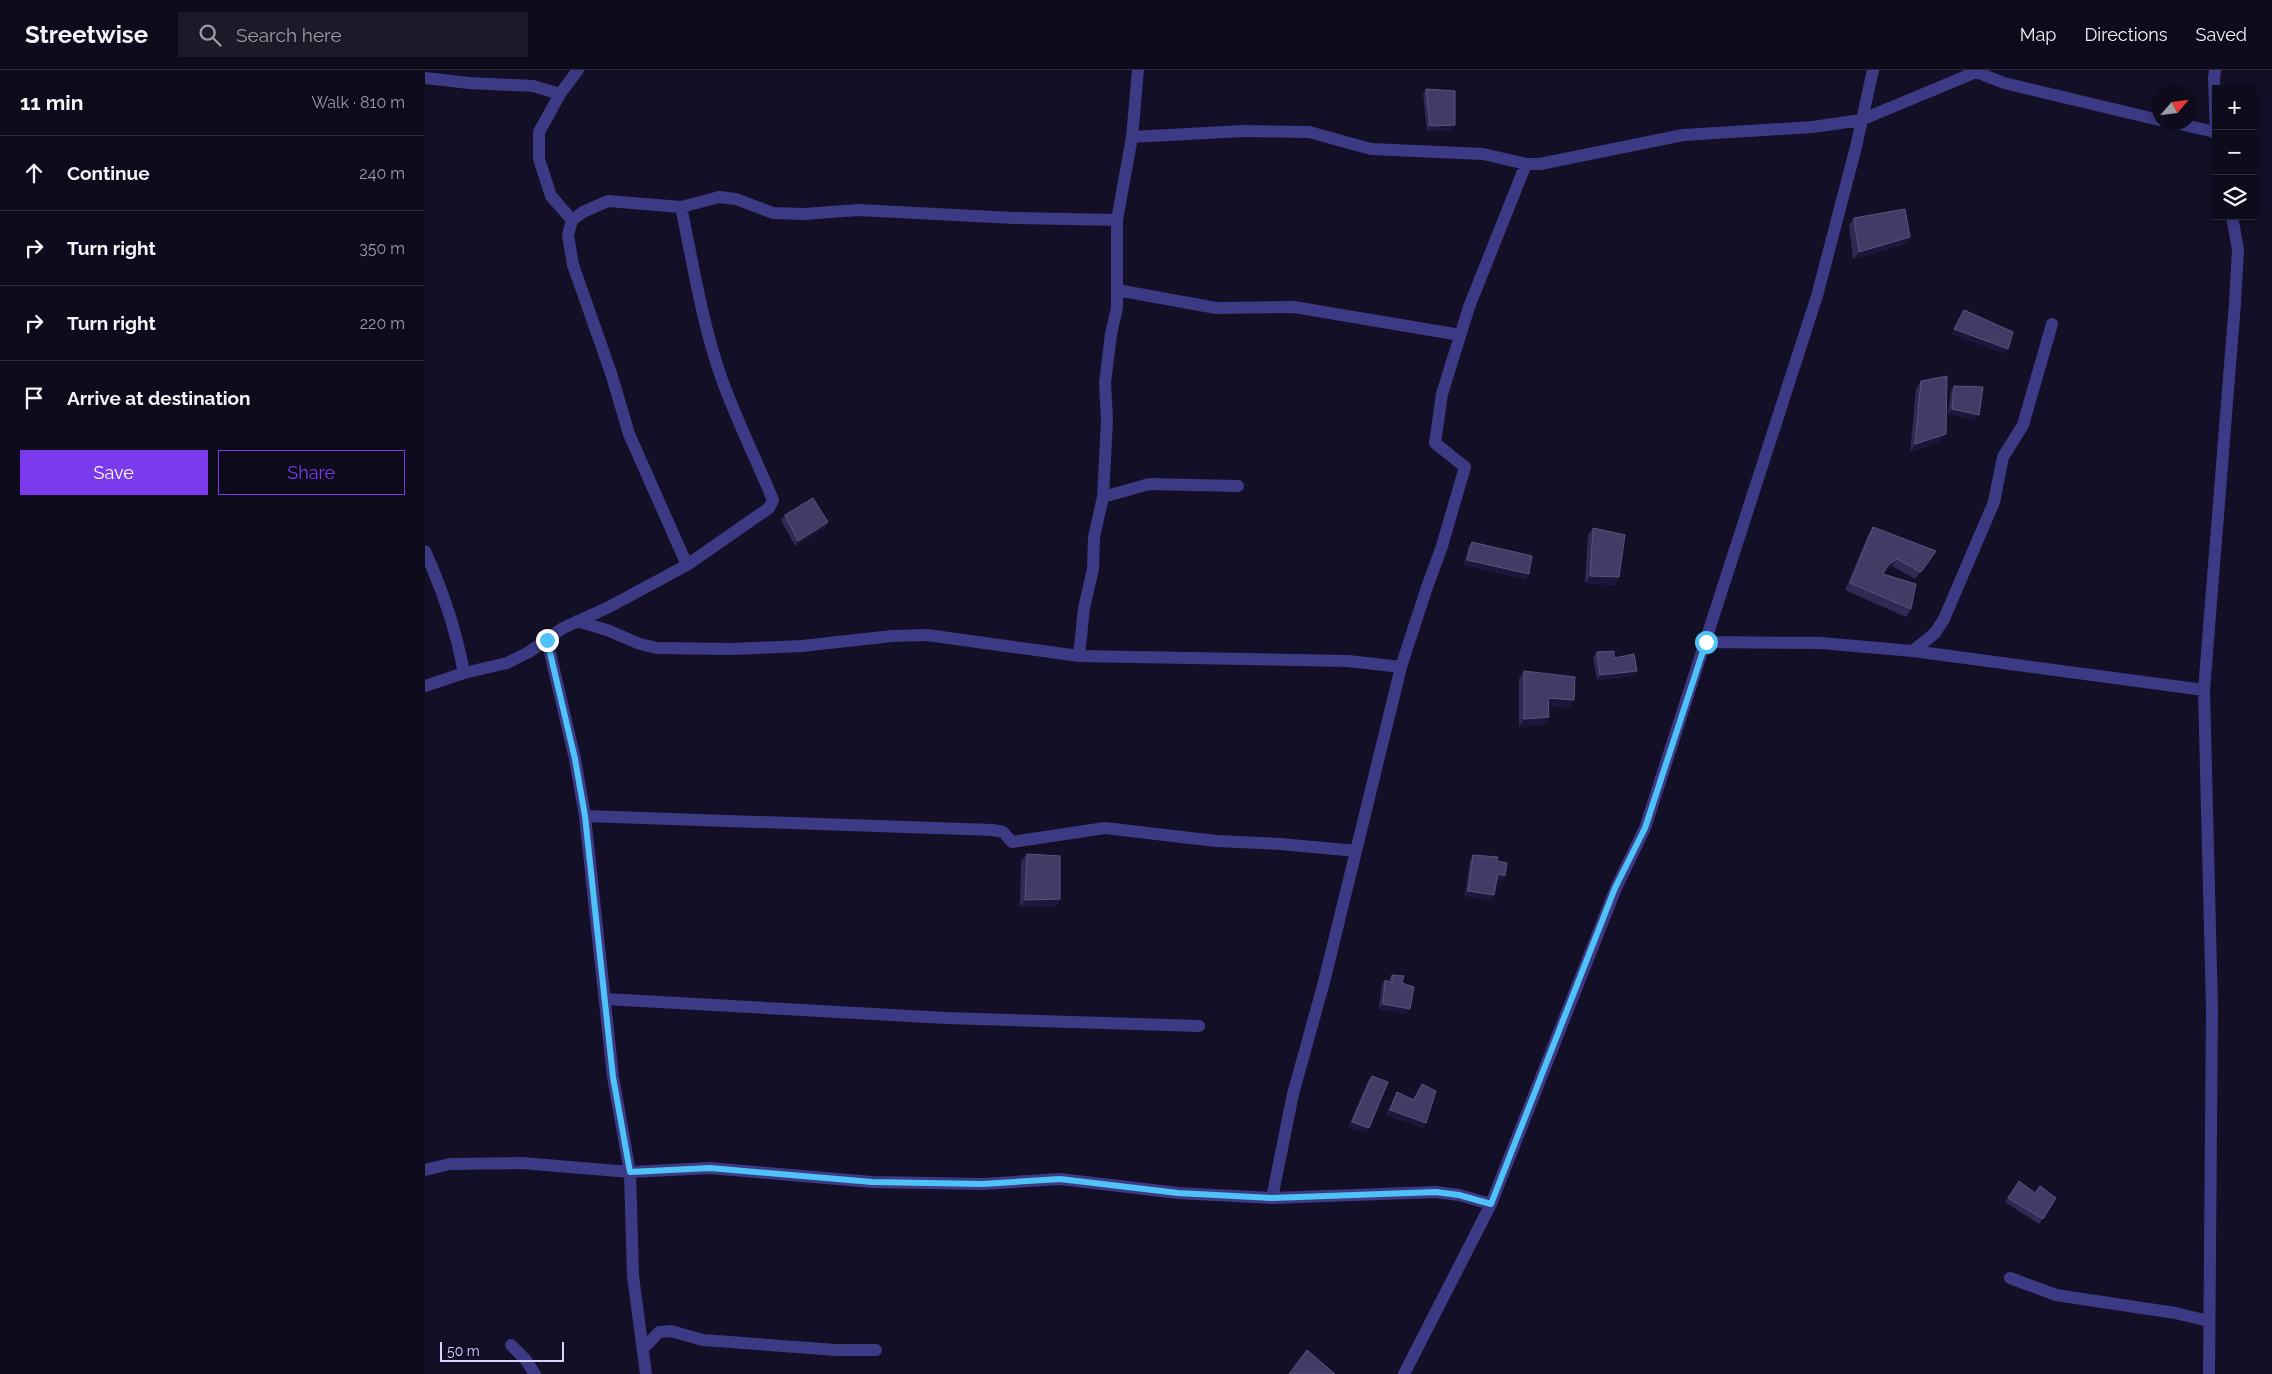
<!DOCTYPE html>
<meta charset="utf-8">
<style>
body{margin:0;font-family:Raleway,sans-serif;background:#1c1929;color:#f1f3f6}
.controls{position:absolute;right:15px;top:15px;display:grid;overflow:hidden;border-radius:0px;box-shadow:0 2px 8px #0003}
.controls button{width:45px;height:45px;display:grid;place-items:center;padding:0;border:0;border-bottom:1px solid #2e2b3b;background:#0e0b1c;color:#f1f3f6;font:25px sans-serif}
.compass{position:absolute;left:1727px;top:15px;width:45px;height:45px;border-radius:50%;background:#0e0b1c;box-shadow:0 2px 8px #0003;rotate:62deg}
.scale{position:absolute;left:15px;bottom:12px;width:124px;box-sizing:border-box;padding-left:5px;border:2px solid #d9d4ff;border-top:0;font-size:14px;line-height:18px;white-space:nowrap;color:#d9d4ff;-webkit-text-stroke:4px #130f26;paint-order:stroke}
.stop{position:absolute;width:15px;height:15px;margin:-11px;border:4px solid #4fc3f7;border-radius:50%;background:#fff}
.stop.end{background:#4fc3f7;border-color:#fff;box-shadow:0 1px 5px #0008}
.list{margin:0;padding:0;list-style:none}
h2{display:flex;justify-content:space-between;align-items:center;height:65px;margin:0;padding:0 20px;font-size:21px}
h2 small{font-size:16px;font-weight:400;color:#9b9ba3}
.list li{display:grid;grid-template-columns:32px 1fr auto;gap:15px;align-items:center;box-sizing:border-box;height:75px;padding:0 20px;border-top:1px solid #2e2b3b}
.list b{display:block;font-size:19px;white-space:nowrap}
.list em{font-size:16px;font-style:normal;color:#9b9ba3}
.actions{display:flex;gap:10px;padding:15px 20px}
.actions a{flex:1;padding:11px 0;border:1px solid #7c3aed;border-radius:0px;text-align:center;font-size:18px;color:#7c3aed}
.actions .main{background:#7c3aed;color:#fff}
.icon{flex:none;width:28px;height:28px;fill:none;stroke:currentColor;stroke-width:2;stroke-linecap:round;stroke-linejoin:round}
.map{position:relative;flex:none;width:1847px;height:1304px;overflow:hidden}
header{display:flex;align-items:center;gap:30px;box-sizing:border-box;height:70px;padding:0 25px;background:#0e0b1c;border-bottom:1px solid #2e2b3b}
header strong{font-size:24px}
nav{display:flex;gap:28px;margin-inline-start:auto;font-size:18px}
.search{width:350px;height:45px;background:#1c1929;display:flex;align-items:center;gap:12px;box-sizing:border-box;padding:0 18px;border-radius:0px;color:#9b9ba3;font-size:19px}
main{display:flex}
aside{flex:1;background:#0e0b1c}
.map>svg:first-child{display:block}
.lines{fill:none;stroke-linecap:round;stroke-linejoin:round}
.minor{stroke:#3d3a85;stroke-width:12}
.wall{fill:#312854}
.shaded-wall{fill:#1d163a}
.building{fill:#433a66;stroke:#5a527e}
.route{stroke:#4fc3f7;stroke-width:6}
</style>
<header>
<strong>Streetwise</strong>
<div class="search"><svg class="icon" aria-label="search" viewBox="0 0 24 24"><circle cx="10" cy="10" r="6"/><path d="M15 15l6 6"/></svg>Search here</div>
<nav><a>Map</a><a>Directions</a><a>Saved</a></nav>
</header>
<main>
<aside>
<h2>11 min<small>Walk · 810 m</small></h2>
<ul class="list">
<li><svg class="icon" aria-label="ahead" viewBox="0 0 24 24"><path d="M12 20V5M6 11l6-6 6 6"/></svg><div><b>Continue</b></div><em>240 m</em></li>
<li><svg class="icon" aria-label="right" viewBox="0 0 24 24"><path d="M7 20v-9h11M14 6l5 5-5 5"/></svg><div><b>Turn right</b></div><em>350 m</em></li>
<li><svg class="icon" aria-label="right" viewBox="0 0 24 24"><path d="M7 20v-9h11M14 6l5 5-5 5"/></svg><div><b>Turn right</b></div><em>220 m</em></li>
<li><svg class="icon" aria-label="arrive" viewBox="0 0 24 24"><path d="M6 21V4h12l-3 4 3 4H6"/></svg><div><b>Arrive at destination</b></div></li>
</ul>
<div class="actions"><a class="main">Save</a><a>Share</a></div>
</aside>
<div class="map">
<svg width="1847" height="1304" viewBox="0 0 1847 1304">
<rect width="100%" height="100%" fill="#130f26"/>
<g class="lines">
<path class="minor" d="M1790,0L1789,9L1791,64
M1551,2L1579,13L1734,50
M0,8L44,13L108,16L135,24
M1746,52L1790,62
M707,67L818,61L884,62L946,79L1058,84L1101,94H1115L1258,65L1388,57L1436,50L1556,0
M147,150L126,126L114,89V62L135,24L153,0
M692,220L791,238L869,237L1035,265
M678,427L724,414L813,416
M0,481C18,521 31,559 39,603
M262,495L204,364L186,303L148,195L143,165L147,150L158,142L183,131L256,137L294,127L311,129L348,143L379,144L433,140L589,148L692,150
M152,551L182,560L215,574L232,578L307,579L377,576L467,566L502,565L654,586L923,591L976,597
M122,570L150,689L160,746L188,1007L205,1102L208,1206L221,1304
M1281,572L1396,573L1488,581L1779,620
M1488,581L1510,563L1519,549L1569,432L1578,387L1598,355L1627,254
M654,586L659,538L668,499L669,467L678,427L682,350L680,313L686,264L692,238V150L707,67L713,0
M0,616L39,603L82,593L104,582L138,558L184,537L262,495L344,438L348,430C331,389 311,349 296,307C277,252 268,194 256,137
M160,746L568,760L578,762L587,772L680,758L791,771L856,774L931,781
M180,929L521,948L774,956
M0,1100L25,1094L97,1093L205,1102L285,1098L447,1112L558,1114L635,1109L753,1123L847,1128L1011,1122L1034,1125L1066,1134
M847,1128L868,1024L899,912L976,597L1001,520L1017,476L1040,397L1010,373L1017,324L1044,237L1101,94
M1585,1208L1631,1225L1750,1243L1784,1251
M86,1275L100,1289L110,1304
M219,1278L234,1262L246,1261L278,1270L411,1280H451
M979,1304L1066,1134L1191,818L1220,758L1392,226L1431,77L1448,0
M1784,1304L1787,938L1779,620L1810,233L1813,180L1807,146"/>
</g>
<path class="wall" d="M1001,19L1027,60L1002,61L998,24Z
M1429,148L1480,174L1428,189L1424,155Z
M1496,311L1516,371L1485,382L1491,319Z
M1529,316L1550,350L1523,344L1526,321Z
M360,445L403,452L400,457L370,476L356,450Z
M1448,457L1506,488L1490,509L1467,496L1459,502L1458,504L1486,539L1481,547L1420,520L1443,465Z
M1168,458L1194,507L1189,515L1160,513L1163,465Z
M1047,472L1104,504L1100,509L1039,495L1043,477Z
M1172,582L1189,588L1212,601L1208,606L1172,610L1168,587Z
M1099,601L1144,638L1123,635L1124,647L1119,654L1094,657V609Z
M602,784L635,829L630,837H595L596,791Z
M1048,785L1072,791L1077,811L1072,810L1069,825L1066,830L1040,826L1045,790Z
M967,905L977,913L981,944L954,939L957,914L960,910L964,912V910Z
M947,1006L944,1058L941,1063L923,1057L943,1011Z
M997,1014L998,1058L961,1045L969,1027L972,1022L988,1029Z
M1594,1111L1610,1123L1631,1128L1614,1154L1580,1132Z"/>
<path class="shaded-wall" d="M1030,55L1027,60L1002,61L1005,56Z
M1485,167L1480,174L1428,189L1434,182Z
M1529,259L1583,279L1579,284L1525,264Z
M1527,339L1554,345L1550,350L1523,344Z
M1521,364L1516,371L1485,382L1490,374Z
M403,452L400,457L370,476L373,471Z
M1472,489L1467,496L1457,504L1462,496Z
M1042,490L1104,504L1100,509L1039,495Z
M1165,506L1194,507L1189,515L1160,513Z
M1212,601L1208,606L1172,610L1175,605Z
M1123,628L1149,630L1144,638L1117,635Z
M1124,647L1119,654L1094,657L1099,649Z
M1073,804L1080,806L1077,811L1069,809Z
M1043,821L1069,825L1066,830L1040,826Z
M635,829L630,837H595L600,830Z
M958,934L985,939L981,944L954,939Z
M965,1040L1001,1053L998,1058L961,1045Z
M927,1052L944,1058L941,1063L923,1057Z"/>
<path class="building" d="M1001,19L1030,21V55L1005,56Z
M1480,139L1485,167L1434,182L1429,148Z
M1539,240L1588,262L1583,279L1529,259Z
M1522,306L1521,364L1490,374L1496,311Z
M1529,316L1558,317L1554,345L1527,339Z
M388,428L403,452L373,471L360,445Z
M1448,457L1511,481L1496,502L1472,489L1462,496L1458,504L1491,514L1486,539L1425,513Z
M1168,458L1200,465L1194,507L1165,506Z
M1047,472L1107,486L1104,504L1042,490Z
M1189,581V588L1209,584L1212,601L1175,605L1172,582Z
M1099,601L1150,607L1149,630L1123,628L1124,647L1099,649Z
M602,784L635,786V829L600,830Z
M1048,785L1073,787L1072,791L1082,793L1080,806L1073,804L1069,825L1043,821Z
M967,905L979,906L977,913L989,917L985,939L958,934L960,910L967,913Z
M947,1006L963,1012L944,1058L927,1052Z
M997,1014L1011,1021L1001,1053L965,1040L972,1022L989,1030Z
M1594,1111L1610,1123L1615,1116L1631,1128L1618,1149L1583,1128Z
M882,1280L910,1304H864Z"/>
<g class="lines">
<path class="route" d="M122,570L150,689L160,746L188,1007L205,1102L285,1098L447,1112L558,1114L635,1109L753,1123L847,1128L1011,1122L1034,1125L1066,1134L1190,818L1220,758L1281,572"/>
</g>
</svg>
<div class="controls">
<button>+</button>
<button>−</button>
<button><svg class="icon" aria-label="layers" viewBox="0 0 24 24"><path d="M12 4l9 5-9 5-9-5zM3 14l9 5 9-5"/></svg></button>
</div>
<svg class="compass" viewBox="-18 -18 36 36"><path d="M0-13l5 13h-10z" fill="#e53935"/><path d="M0 13l5-13h-10z" fill="#9b9ba3"/></svg>
<div class="scale">50 m</div>
<div class="stop" style="left:1281px;top:572px"></div>
<div class="stop end" style="left:122px;top:570px"></div>
</div>
</main>
